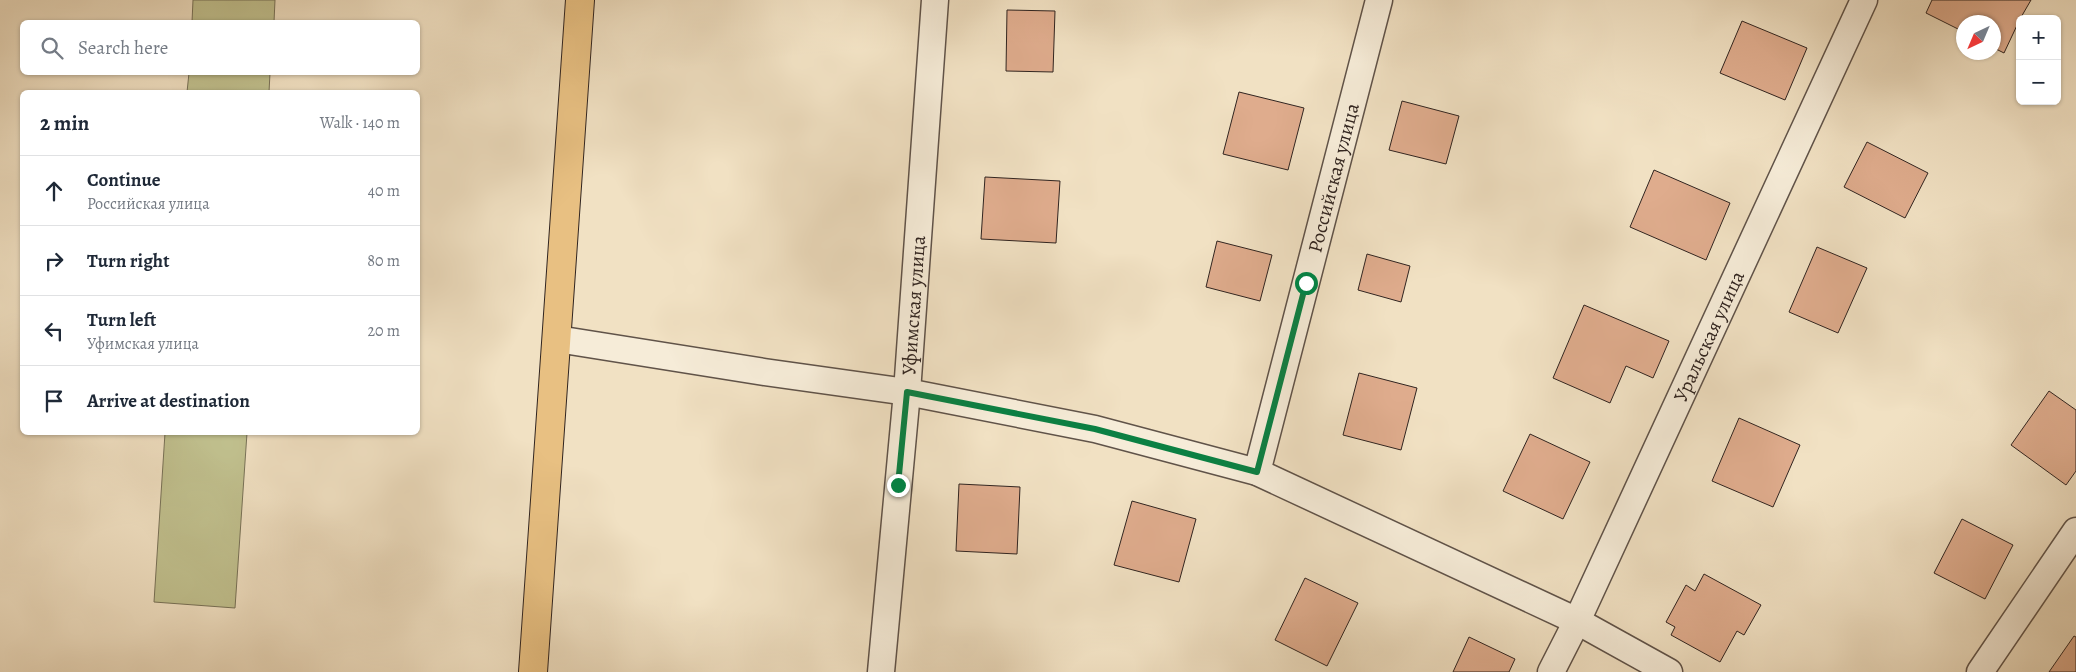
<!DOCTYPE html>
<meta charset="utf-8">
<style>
body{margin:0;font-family:Alegreya,serif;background:#f6f6f7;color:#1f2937}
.controls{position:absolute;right:15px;top:15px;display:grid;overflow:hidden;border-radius:8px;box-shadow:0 1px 4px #0004}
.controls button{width:45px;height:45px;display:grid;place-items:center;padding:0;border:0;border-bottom:1px solid #e0e1e3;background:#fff;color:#1f2937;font:25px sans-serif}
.compass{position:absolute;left:1956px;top:15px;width:45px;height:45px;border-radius:50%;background:#fff;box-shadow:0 1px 4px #0004;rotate:224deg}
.stop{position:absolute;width:15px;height:15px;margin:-11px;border:4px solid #0b8043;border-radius:50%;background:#fff}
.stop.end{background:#0b8043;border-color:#fff;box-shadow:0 1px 5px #0008}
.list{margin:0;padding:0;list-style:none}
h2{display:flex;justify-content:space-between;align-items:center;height:65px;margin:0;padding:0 20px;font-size:21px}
h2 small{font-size:16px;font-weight:400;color:#747a83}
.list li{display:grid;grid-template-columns:32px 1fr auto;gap:15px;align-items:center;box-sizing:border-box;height:70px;padding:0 20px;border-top:1px solid #e0e1e3}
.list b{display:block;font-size:19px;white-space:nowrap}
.list p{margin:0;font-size:16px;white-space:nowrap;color:#747a83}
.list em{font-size:16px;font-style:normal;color:#747a83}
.icon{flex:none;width:28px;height:28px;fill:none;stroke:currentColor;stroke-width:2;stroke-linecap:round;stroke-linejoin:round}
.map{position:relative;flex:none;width:2076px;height:672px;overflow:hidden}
.search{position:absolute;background:#fff;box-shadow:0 1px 4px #0004;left:20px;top:20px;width:400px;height:55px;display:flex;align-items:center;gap:12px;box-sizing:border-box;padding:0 18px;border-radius:8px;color:#747a83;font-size:19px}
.panel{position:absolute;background:#fff;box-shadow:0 1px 4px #0004;left:20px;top:90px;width:400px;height:345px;border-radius:8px}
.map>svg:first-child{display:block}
.green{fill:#c1c18f;stroke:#787258}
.building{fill:#dfac8d;stroke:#302420}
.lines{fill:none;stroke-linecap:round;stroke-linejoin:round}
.minor-casing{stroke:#605349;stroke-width:29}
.primary-casing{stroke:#302420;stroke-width:30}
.minor{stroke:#f6ecd8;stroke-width:26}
.primary{stroke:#e8c082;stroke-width:28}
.route{stroke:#0b8043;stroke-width:6}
.labels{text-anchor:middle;stroke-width:4.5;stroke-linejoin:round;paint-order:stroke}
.street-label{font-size:20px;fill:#302420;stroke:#f6ecd8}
</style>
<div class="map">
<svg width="2076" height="672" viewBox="0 0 2076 672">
<rect width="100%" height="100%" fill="#f1e1c3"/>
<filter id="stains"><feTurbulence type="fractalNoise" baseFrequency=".004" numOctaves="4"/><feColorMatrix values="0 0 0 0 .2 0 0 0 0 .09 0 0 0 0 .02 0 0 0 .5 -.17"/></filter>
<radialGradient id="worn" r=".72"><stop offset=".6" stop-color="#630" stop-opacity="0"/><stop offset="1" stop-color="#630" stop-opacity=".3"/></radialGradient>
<path class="green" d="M193,0H275L274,22H192Z
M189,73H270L269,92H187Z
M165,433H247L235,608L154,602Z"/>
<path class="building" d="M1932,0H2031L2020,19L2004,53L1994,48V22H1964V32L1926,13Z
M1007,10L1055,11L1053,72L1006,71Z
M1742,21L1807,48L1785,100L1720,73Z
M1239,92L1304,108L1288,170L1223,154Z
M1402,101L1459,116L1446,164L1389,150Z
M1867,142L1928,173L1905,218L1844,187Z
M1654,170L1730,203L1706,260L1630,227Z
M985,177L1060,181L1056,243L981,239Z
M1217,241L1272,255L1260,301L1206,287Z
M1817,247L1867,268L1838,333L1789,312Z
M1367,254L1410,266L1401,302L1358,290Z
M1584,305L1669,341L1653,378L1626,366L1610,403L1553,378Z
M1359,373L1417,388L1401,450L1343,435Z
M2049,391L2076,410V471L2066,485L2011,445Z
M1739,418L1800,445L1773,507L1712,481Z
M1530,434L1590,462L1563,519L1503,491Z
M959,484L1020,487L1017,554L956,551Z
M1132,501L1196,519L1179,582L1114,565Z
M1962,519L2013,545L1985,599L1934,573Z
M1704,574L1761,605L1744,635L1737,631L1720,662L1671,635L1675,627L1666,622L1686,585L1695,591Z
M1305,578L1358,603L1327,666L1275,640Z
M2074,636L2076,637V672H2049Z
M1469,637L1515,659L1509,672H1453Z"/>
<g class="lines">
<g class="minor-casing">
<g id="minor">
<path d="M557,339L764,372L907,392L1095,429L1257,472L1577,621L1669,672"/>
<path id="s1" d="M1257,472L1379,0"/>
<path id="s2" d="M881,672L907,392L935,0"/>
<path id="s3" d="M1551,672L1577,621L1864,0"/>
<path d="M1980,672L2076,531"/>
</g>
</g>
<g class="primary-casing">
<path id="primary" d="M533,672L580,0"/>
</g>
<use href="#minor" class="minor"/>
<use href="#primary" class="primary"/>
</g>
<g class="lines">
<path class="route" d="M898,485L907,392L1095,429L1257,472L1306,283"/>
</g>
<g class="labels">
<g class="street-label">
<text dy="7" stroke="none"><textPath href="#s1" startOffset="304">Российская улица</textPath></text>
<text dy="7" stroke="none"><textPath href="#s2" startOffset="368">Уфимская улица</textPath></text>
<text dy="7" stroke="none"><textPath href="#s3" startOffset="371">Уральская улица</textPath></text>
</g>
</g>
<rect width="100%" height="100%" filter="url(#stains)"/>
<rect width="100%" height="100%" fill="url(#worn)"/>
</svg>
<div class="controls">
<button>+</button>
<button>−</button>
</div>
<svg class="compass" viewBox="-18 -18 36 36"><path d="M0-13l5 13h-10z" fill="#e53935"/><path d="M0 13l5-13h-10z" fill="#747a83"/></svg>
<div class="stop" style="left:1306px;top:283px"></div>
<div class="stop end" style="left:898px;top:485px"></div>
<div class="search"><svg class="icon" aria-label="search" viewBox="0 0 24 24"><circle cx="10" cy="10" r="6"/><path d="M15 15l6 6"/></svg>Search here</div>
<section class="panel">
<h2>2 min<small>Walk · 140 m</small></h2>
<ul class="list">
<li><svg class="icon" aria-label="ahead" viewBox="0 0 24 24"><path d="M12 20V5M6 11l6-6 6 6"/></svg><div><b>Continue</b><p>Российская улица</p></div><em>40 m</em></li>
<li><svg class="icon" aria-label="right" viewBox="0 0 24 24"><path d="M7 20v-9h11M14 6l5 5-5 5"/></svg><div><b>Turn right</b></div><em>80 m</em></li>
<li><svg class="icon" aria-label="left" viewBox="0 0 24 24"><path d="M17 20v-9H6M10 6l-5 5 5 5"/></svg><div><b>Turn left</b><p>Уфимская улица</p></div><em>20 m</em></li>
<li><svg class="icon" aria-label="arrive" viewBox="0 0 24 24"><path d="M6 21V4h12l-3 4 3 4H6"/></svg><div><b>Arrive at destination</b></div></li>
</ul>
</section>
</div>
